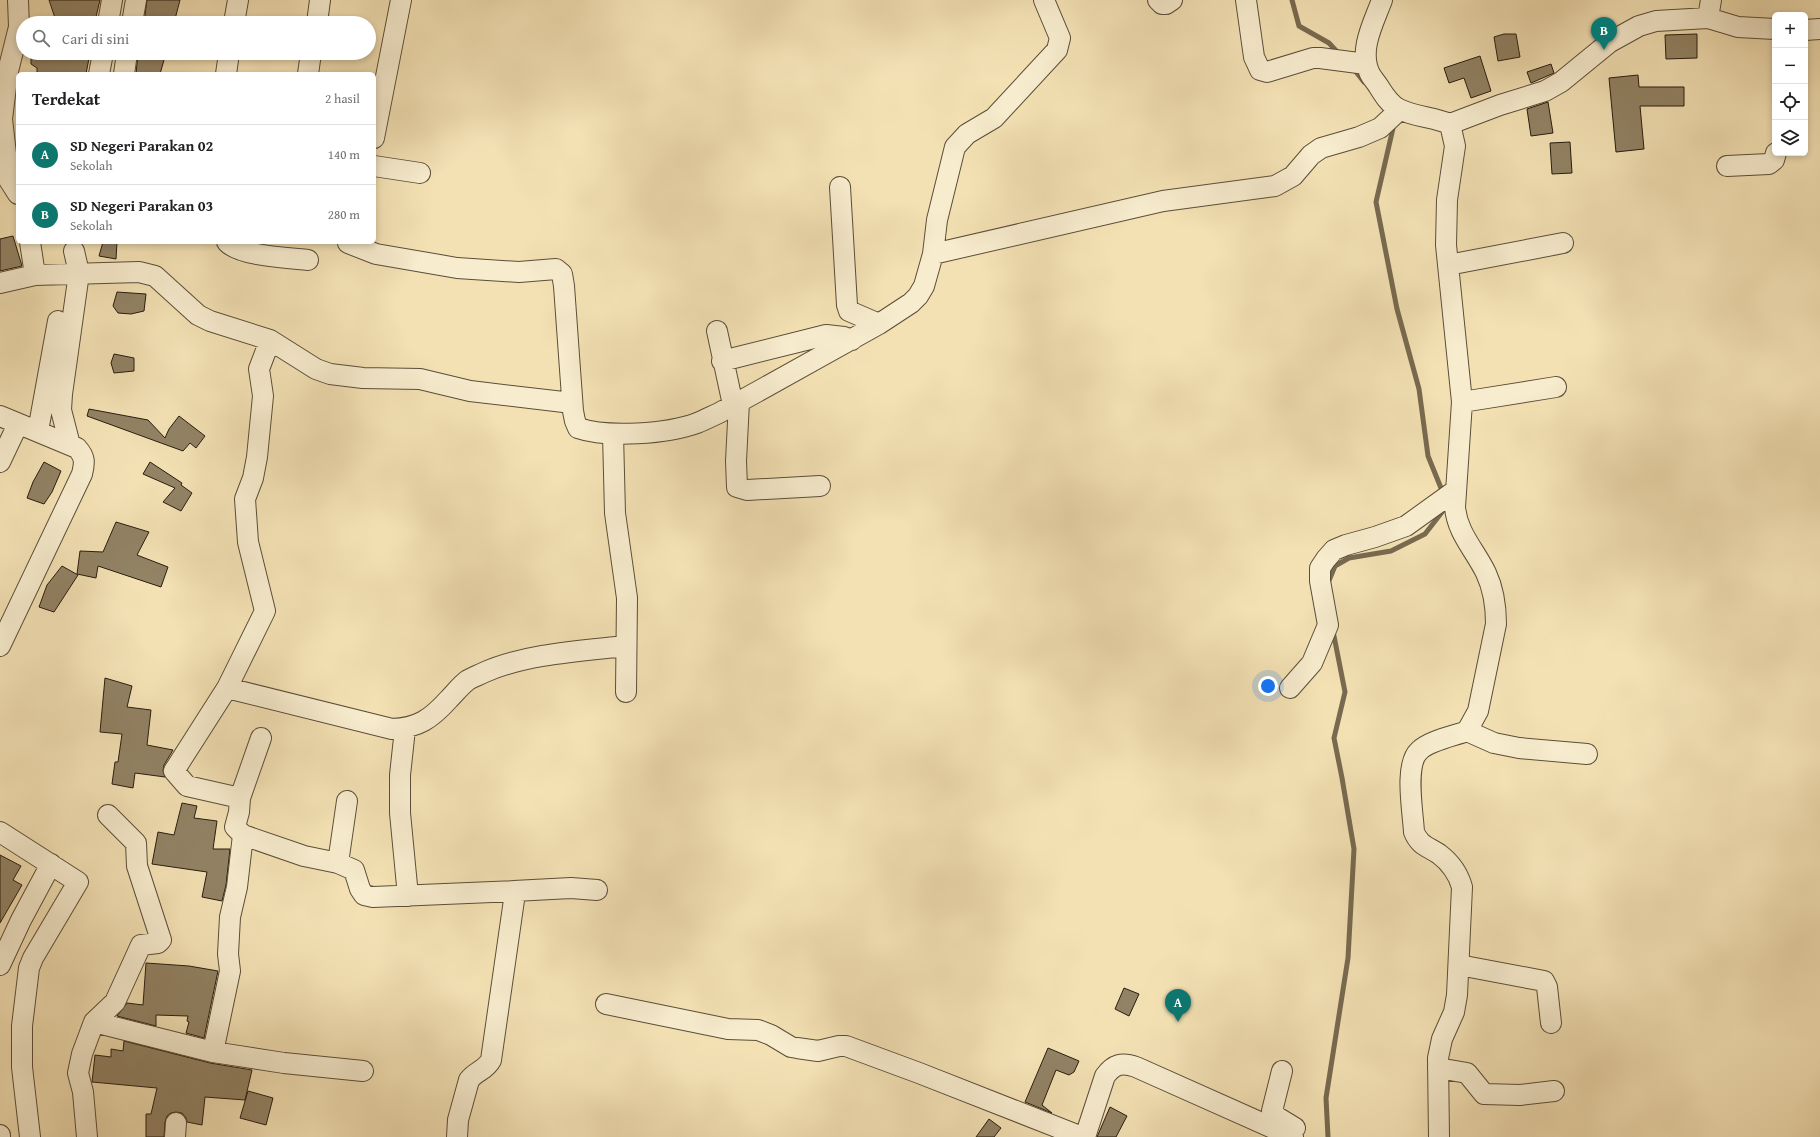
<!DOCTYPE html>
<html lang="id">
<meta charset="utf-8">
<style>
body{margin:0;font-family:"Gentium Book Plus",serif;background:#f2f2f2;color:#202124}
.controls{position:absolute;right:12px;top:12px;display:grid;overflow:hidden;border-radius:6px;box-shadow:0 2px 6px #0003}
.controls button{width:36px;height:36px;display:grid;place-items:center;padding:0;border:0;border-bottom:1px solid #e0e0e0;background:#fff;color:#202124;font:20px sans-serif}
.you{position:absolute;left:1268px;top:686px;width:14px;height:14px;margin:-10px;border:3px solid #fff;border-radius:50%;background:#1a73e8;box-shadow:0 0 0 6px #1a73e833}
.badge{display:grid;place-items:center;width:26px;height:26px;border-radius:50%;background:#0f766e;color:#fff;font-size:13px;font-weight:700}
.pin{position:absolute;translate:-50% -33px;filter:drop-shadow(0 1px 2px #0008)}
.pin::after{content:'';position:absolute;top:21px;width:14px;height:12px;background:inherit;clip-path:polygon(0 0,100% 0,50% 100%)}
.list{margin:0;padding:0;list-style:none}
h2{display:flex;justify-content:space-between;align-items:center;height:52px;margin:0;padding:0 16px;font-size:17px}
h2 small{font-size:13px;font-weight:400;color:#757577}
.list li{display:grid;grid-template-columns:26px 1fr auto;gap:12px;align-items:center;box-sizing:border-box;height:60px;padding:0 16px;border-top:1px solid #e0e0e0}
.list b{display:block;font-size:15px;white-space:nowrap}
.list p{margin:0;font-size:13px;white-space:nowrap;color:#757577}
.list em{font-size:13px;font-style:normal;color:#757577}
.icon{flex:none;width:22px;height:22px;fill:none;stroke:currentColor;stroke-width:2;stroke-linecap:round;stroke-linejoin:round}
.map{position:relative;flex:none;width:1820px;height:1137px;overflow:hidden}
.search{position:absolute;background:#fff;box-shadow:0 2px 6px #0003;left:16px;top:16px;width:360px;height:44px;display:flex;align-items:center;gap:10px;box-sizing:border-box;padding:0 14px;border-radius:22px;color:#757577;font-size:15px}
.panel{position:absolute;background:#fff;box-shadow:0 2px 6px #0003;left:16px;top:72px;width:360px;height:172px;border-radius:6px}
.map>svg:first-child{display:block}
.lines{fill:none;stroke-linecap:round;stroke-linejoin:round}
.stream{stroke:#786a50;stroke-width:5}
.building{fill:#928365;stroke:#281d0f}
.minor-casing{stroke:#5b4e38;stroke-width:22}
.minor{stroke:#f7ecce;stroke-width:20}
</style>
<div class="map">
<svg width="1820" height="1137" viewBox="0 0 1820 1137">
<rect width="100%" height="100%" fill="#f3e1b4"/>
<filter id="stains"><feTurbulence type="fractalNoise" baseFrequency=".005" numOctaves="4"/><feColorMatrix values="0 0 0 0 .2 0 0 0 0 .09 0 0 0 0 .02 0 0 0 .5 -.17"/></filter>
<radialGradient id="worn" r=".72"><stop offset=".6" stop-color="#630" stop-opacity="0"/><stop offset="1" stop-color="#630" stop-opacity=".3"/></radialGradient>
<g class="lines">
<path class="stream" d="M1292,0L1299,26L1329,43L1340,55
M1353,68L1364,82
M1394,124L1376,202L1397,309L1419,389L1428,456L1443,493
M1328,583L1335,566L1349,558L1391,551L1425,534L1446,507
M1328,1137L1326,1098L1348,958L1354,849L1342,778L1334,738L1345,692L1333,631"/>
</g>
<path class="building" d="M49,0H100L95,21H81L55,18Z
M147,0H180L174,23H144Z
M1504,34H1516L1520,57L1498,61L1494,37Z
M1697,34V58L1666,59L1665,35Z
M31,53H90L86,74H37V68L31,64Z
M138,53H166L160,74H136Z
M1480,56L1491,91L1471,98L1464,78L1449,83L1444,68Z
M1551,64L1554,73L1531,83L1527,72Z
M1638,75L1639,87H1684V106H1640L1644,149L1616,152L1609,78Z
M1548,102L1553,133L1531,136L1527,109Z
M1570,142L1572,173L1552,174L1550,143Z
M13,236L22,266L0,271V239Z
M103,242H117L116,259L99,256Z
M117,292L146,294L144,311L131,314L118,313L113,306Z
M114,354L134,358V371L114,373L111,363Z
M89,409L148,420L165,438L169,429L179,416L205,436L196,448L190,443L183,451L87,416Z
M44,462L61,471L52,492L44,504L27,498L33,482Z
M150,462L182,483L181,485L192,493L181,511L163,502L175,488L143,474Z
M116,522L149,532L137,555L168,567L161,587L98,566L96,578L77,574L80,551L103,552Z
M62,566L78,575L54,612L39,607L47,585Z
M105,678L132,686L127,707L151,710L147,745L173,750L164,765L163,771L165,777L135,773L133,788L112,784L115,762H118L122,734L100,732Z
M182,803L197,806L194,818L217,821L213,849H230L226,885L222,901L202,897L207,872L152,864L158,832L174,835Z
M0,855L21,866L13,880L22,885L0,923Z
M146,963L189,966L218,971L204,1038L186,1033L189,1022L187,1021L188,1016L156,1015V1026L117,1016L127,1003L143,1005Z
M1124,988L1139,994L1129,1016L1115,1009Z
M124,1041L210,1063L252,1070L245,1100L205,1097L202,1125L187,1122L186,1118L182,1113L176,1112L171,1113L167,1116L165,1122L164,1137H146V1114H151L157,1088L92,1082L95,1055L111,1057V1049L123,1051Z
M1048,1048L1079,1061L1074,1072L1069,1075L1056,1070L1042,1105L1052,1113L1025,1102Z
M248,1091L273,1098L266,1125L240,1118Z
M1110,1107L1127,1116L1116,1137H1097Z
M989,1119L1001,1128L994,1137H976Z"/>
<g class="lines">
<g class="minor-casing">
<path id="minor" d="M1158,0L1162,4H1166L1172,0
M1246,0L1254,57L1260,70L1267,72L1313,58H1320L1366,64
M1382,0C1374,22 1358,50 1370,74C1372,78 1376,82 1379,87C1384,95 1390,105 1399,109C1415,117 1433,117 1450,124L1455,146L1447,200L1446,245L1462,402L1455,507C1457,533 1475,550 1486,573C1494,590 1496,606 1496,624L1478,711L1467,731C1454,736 1428,741 1419,751C1404,765 1413,812 1414,832C1420,846 1427,846 1439,854C1451,863 1458,873 1462,887L1457,995L1454,1012L1442,1039L1438,1058L1439,1137
M1708,18L1711,0
M108,23L112,0
M132,23L136,0
M234,23L238,0
M317,23L320,0
M1805,30L1820,29
M99,74L103,53
M124,74L127,53
M226,74L229,53
M308,74L311,53
M1450,124L1500,105L1545,91L1561,82L1610,42L1639,26L1656,21L1708,18L1738,27L1775,29
M374,138L401,0
M374,166L420,173
M1727,166L1769,164L1774,160L1776,153
M840,187L847,305L849,311L879,324
M18,194L9,180L2,119L8,71L19,27L18,0
M30,242L35,275
M227,242C239,256 289,258 308,260
M348,243L376,254L457,268L519,272L556,269L562,274L564,286L573,411L575,421L578,428C607,438 668,434 697,423C705,420 712,416 719,413L879,324L911,303L918,296L924,286L933,254L1163,201L1275,186L1293,176L1311,155L1321,148L1359,137L1380,128L1394,115L1397,108
M933,254L937,220L955,147L967,134L994,118L1057,50L1060,38L1044,0
M1448,265L1563,243
M0,283L35,275L139,272L155,276L198,315L210,321L270,340L316,369L330,374L363,378L420,379L470,391L572,403
M717,331L733,405
M722,361L826,335L844,337L852,340
M739,402L736,461L737,487L747,490L820,486
M1462,402L1556,387
M0,416L77,448C85,457 85,462 82,474L0,646
M38,431L58,321
M613,434L615,513L627,598L626,692
M70,445L61,410L62,394L79,273L74,251
M0,462L18,424
M227,688L392,729C418,728 431,719 449,699C455,693 461,685 468,680C473,677 479,675 485,672C526,654 580,651 625,646
M1290,688L1312,663L1328,625L1320,581V568L1326,559L1334,550L1346,545L1375,537L1406,526L1456,490
M405,729L400,775V813L408,896
M1467,731L1494,743L1519,748L1587,754
M261,738L240,798L239,812L235,827L243,835L304,856L338,863L354,870L360,889L364,895L373,897L514,891V900L491,1060C486,1070 476,1071 469,1080L458,1120L457,1137
M240,798L187,786L174,771L227,688L265,611L248,542L245,499L253,478L257,457L263,396L259,369L270,340
M0,832L78,882L33,958L29,968L22,1026V1067L30,1137
M338,863L347,801
M514,891L571,888L597,890
M0,965L21,920L51,864
M1459,965L1544,981L1547,987L1551,1023
M606,1004L728,1029L758,1030L771,1035L791,1047L797,1048L818,1051L839,1046H846L919,1073L1082,1137
M94,1022L213,1052L284,1063L363,1071
M213,1052L230,971L228,954L230,917L237,887L243,835
M1438,1068L1467,1073L1484,1094L1520,1095L1554,1091
M1282,1071L1272,1111L1277,1117L1295,1128
M0,1135V1137
M87,1137L83,1092L78,1073L82,1054L94,1022L115,1002L141,945L158,943L161,940L137,866L136,843L108,815
M175,1137L176,1123
M1085,1137L1105,1076C1114,1064 1122,1062 1136,1067L1293,1137"/>
</g>
<use href="#minor" class="minor"/>
</g>
<rect width="100%" height="100%" filter="url(#stains)"/>
<rect width="100%" height="100%" fill="url(#worn)"/>
</svg>
<div class="controls">
<button>+</button>
<button>−</button>
<button><svg class="icon" aria-label="locate" viewBox="0 0 24 24"><circle cx="12" cy="12" r="6"/><path d="M12 2v4M12 18v4M2 12h4M18 12h4"/></svg></button>
<button><svg class="icon" aria-label="layers" viewBox="0 0 24 24"><path d="M12 4l9 5-9 5-9-5zM3 14l9 5 9-5"/></svg></button>
</div>
<div class="you"></div>
<div class="pin badge" style="left:1178px;top:1022px">A</div>
<div class="pin badge" style="left:1604px;top:50px">B</div>
<div class="search"><svg class="icon" aria-label="search" viewBox="0 0 24 24"><circle cx="10" cy="10" r="6"/><path d="M15 15l6 6"/></svg>Cari di sini</div>
<section class="panel">
<h2>Terdekat<small>2 hasil</small></h2>
<ul class="list">
<li><span class="badge">A</span><div><b>SD Negeri Parakan 02</b><p>Sekolah</p></div><em>140 m</em></li>
<li><span class="badge">B</span><div><b>SD Negeri Parakan 03</b><p>Sekolah</p></div><em>280 m</em></li>
</ul>
</section>
</div>
